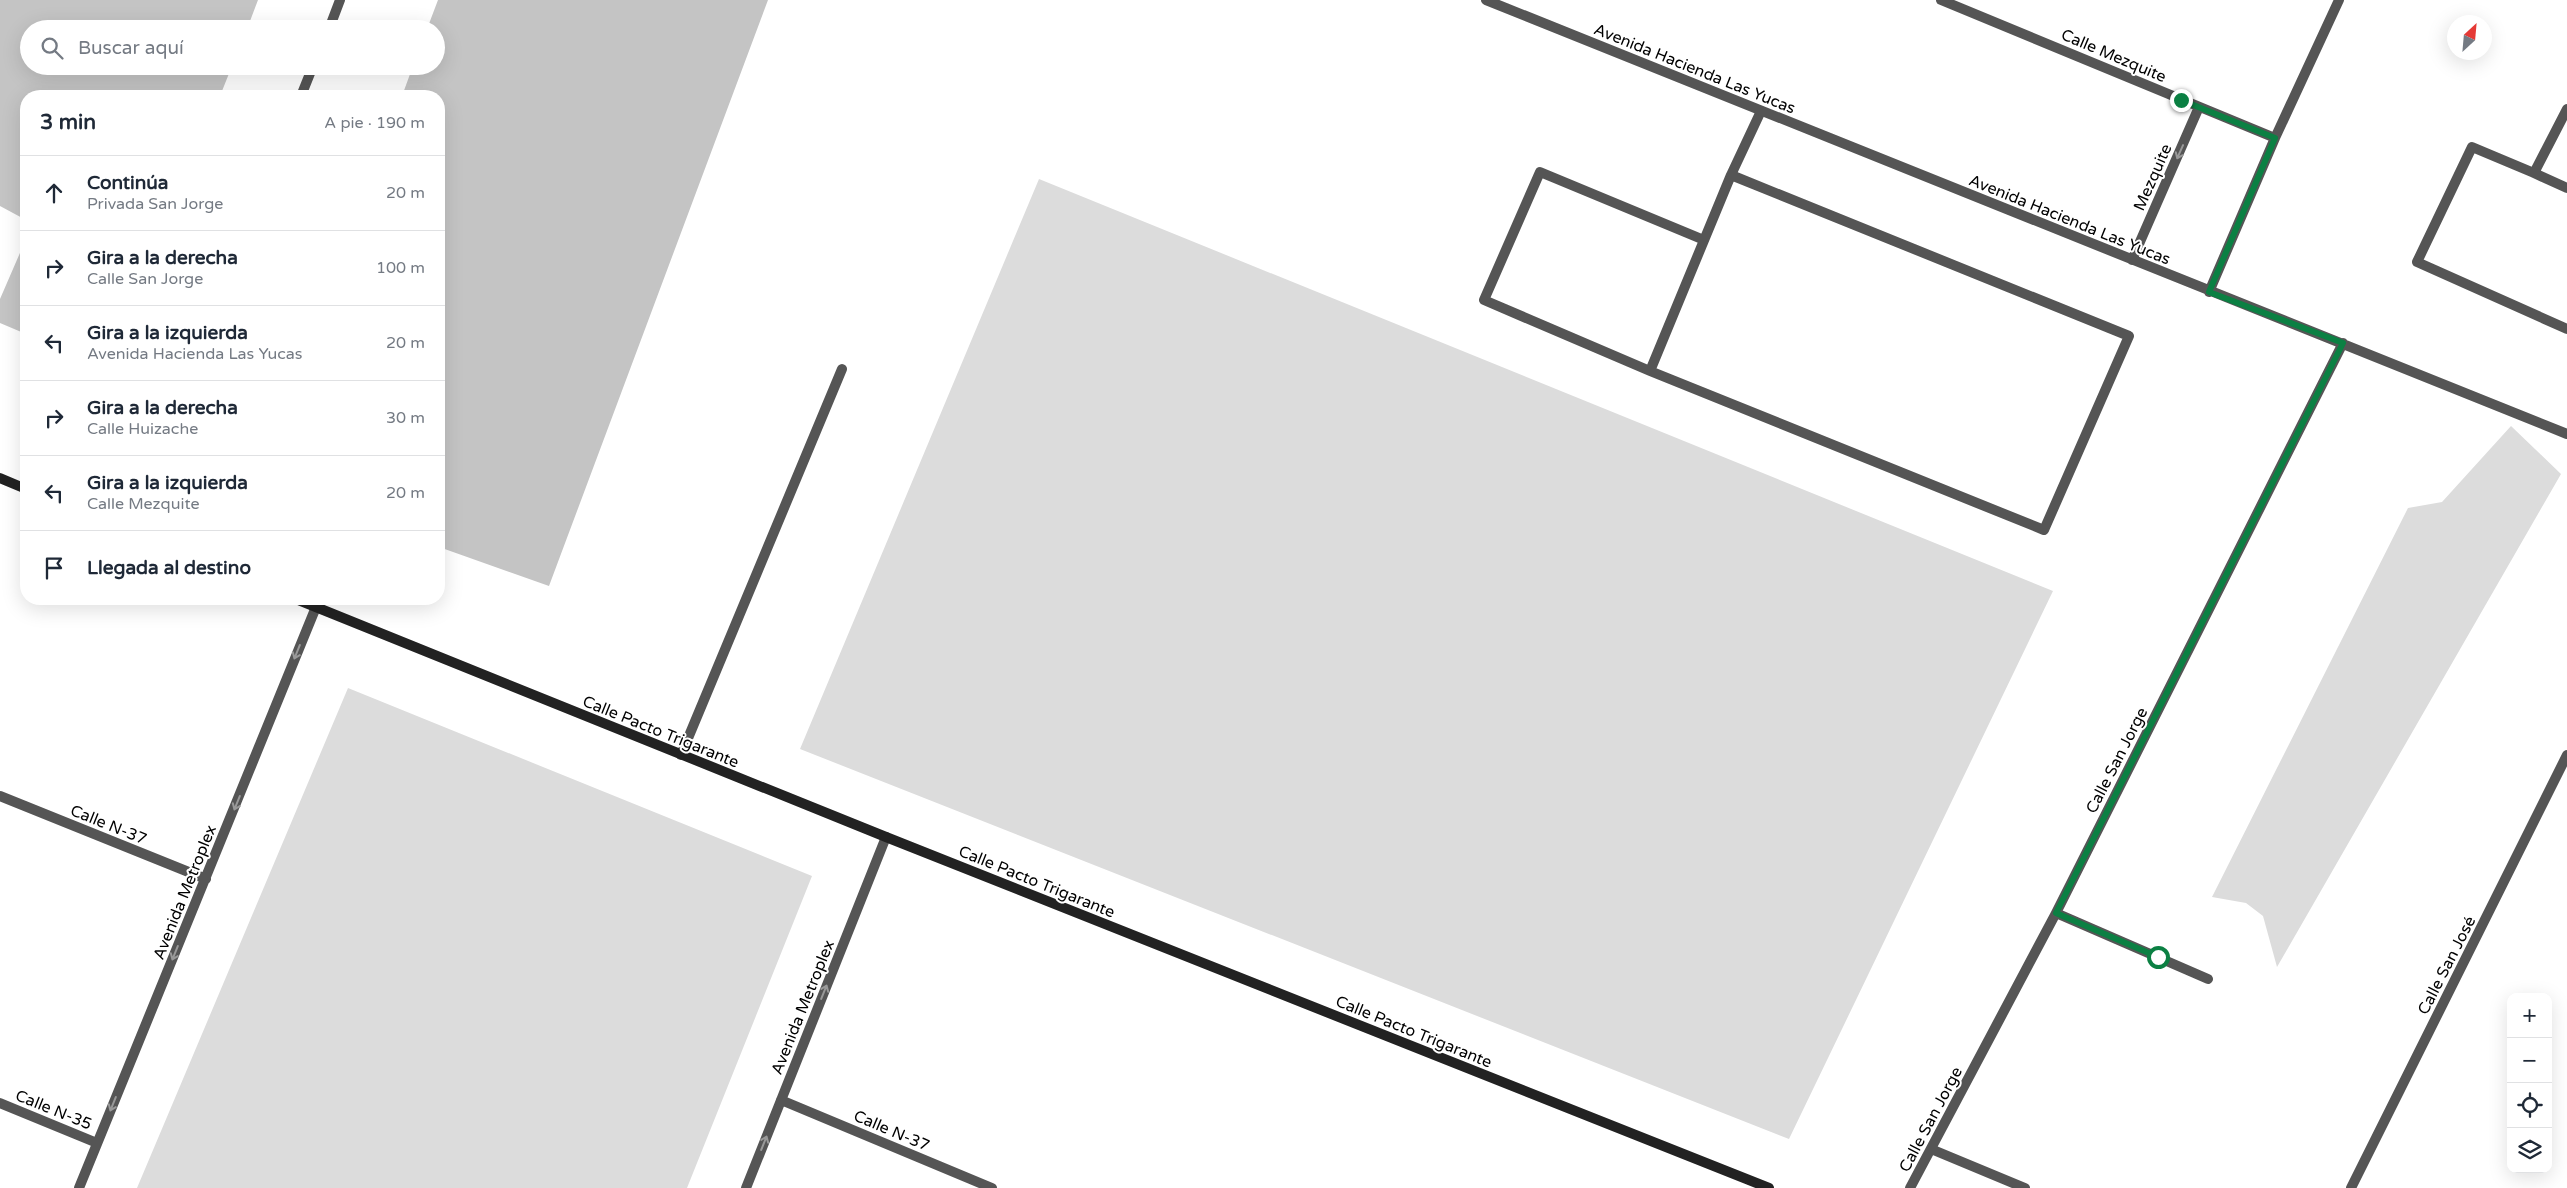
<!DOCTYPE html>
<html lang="es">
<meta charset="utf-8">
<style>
body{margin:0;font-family:"Varela Round",sans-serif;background:#f6f6f7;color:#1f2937}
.controls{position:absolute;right:15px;bottom:15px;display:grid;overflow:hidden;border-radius:10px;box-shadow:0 5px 20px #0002}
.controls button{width:45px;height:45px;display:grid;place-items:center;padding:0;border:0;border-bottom:1px solid #e0e1e3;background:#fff;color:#1f2937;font:25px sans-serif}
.compass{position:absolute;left:2447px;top:15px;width:45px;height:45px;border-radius:50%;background:#fff;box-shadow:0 5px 20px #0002;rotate:26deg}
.stop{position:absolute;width:15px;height:15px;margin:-11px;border:4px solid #0b8043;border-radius:50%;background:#fff}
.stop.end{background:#0b8043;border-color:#fff;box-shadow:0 1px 5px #0008}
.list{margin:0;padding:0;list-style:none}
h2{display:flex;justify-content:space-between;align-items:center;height:65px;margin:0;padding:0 20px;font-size:21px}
h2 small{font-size:16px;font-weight:400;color:#747a83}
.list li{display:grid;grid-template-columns:32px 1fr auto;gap:15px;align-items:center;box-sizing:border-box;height:75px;padding:0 20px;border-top:1px solid #e0e1e3}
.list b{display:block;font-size:19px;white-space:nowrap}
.list p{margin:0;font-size:16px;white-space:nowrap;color:#747a83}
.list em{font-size:16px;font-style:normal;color:#747a83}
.icon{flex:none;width:28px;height:28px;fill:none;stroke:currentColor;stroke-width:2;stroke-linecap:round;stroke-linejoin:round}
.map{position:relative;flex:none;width:2567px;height:1188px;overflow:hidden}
.search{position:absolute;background:#fff;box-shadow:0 5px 20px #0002;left:20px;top:20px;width:425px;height:55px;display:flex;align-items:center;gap:12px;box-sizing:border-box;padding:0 18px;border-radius:28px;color:#747a83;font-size:19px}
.panel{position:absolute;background:#fff;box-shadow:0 5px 20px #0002;left:20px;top:90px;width:425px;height:515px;border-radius:20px}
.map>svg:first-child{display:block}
.green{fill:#dcdcdc}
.building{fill:#c4c4c4}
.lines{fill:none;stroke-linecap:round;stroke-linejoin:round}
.lane{stroke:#555;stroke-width:10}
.street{stroke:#555;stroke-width:10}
.secondary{stroke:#222;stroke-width:10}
.oneway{stroke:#999}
.route{stroke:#0b8043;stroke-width:6}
.labels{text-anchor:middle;stroke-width:4;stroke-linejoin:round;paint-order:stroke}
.street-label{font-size:16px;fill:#000;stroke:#fff}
</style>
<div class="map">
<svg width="2567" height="1188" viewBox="0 0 2567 1188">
<rect width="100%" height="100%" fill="#fff"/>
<path class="green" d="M1039,179L2053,591L1789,1139L800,749Z
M2511,426L2561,474L2277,967L2263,916L2246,903L2212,897L2408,508L2442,502Z
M348,688L812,876L687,1188H137Z"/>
<path class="building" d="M0,0H258L247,29H29V66H232L220,96H26V220L0,206Z
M438,0H768L549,586L439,547V96H402L413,66H436V29H427Z
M26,239V334L0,323V299Z"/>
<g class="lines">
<path class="lane" d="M329,29L340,0
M301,96L313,66
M2567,109L2534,173L2567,188
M2534,173L2472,147L2417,262L2567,329
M1704,240L1540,172L1484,300L1650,371L2044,530L2129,336L1731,175
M1650,371L1731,175L1761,111
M681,755L842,369"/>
<path class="street" d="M1486,0L2567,434
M1941,0L2275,138
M2132,260L2199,107
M2209,292L2275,138L2339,0
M0,796L206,879
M2056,913L2208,979
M781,1100L992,1188
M0,1103L97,1143
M1931,1149L2025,1188
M79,1188L316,607
M746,1188L886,837
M1910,1188L2056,913L2343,343
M2351,1188L2567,755"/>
<path class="secondary" d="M0,478L26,489
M296,599L886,837L1769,1188"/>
</g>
<defs><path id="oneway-shaft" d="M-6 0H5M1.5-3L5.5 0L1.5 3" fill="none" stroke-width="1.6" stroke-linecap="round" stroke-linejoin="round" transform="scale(1.25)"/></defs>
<g class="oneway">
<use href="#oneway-shaft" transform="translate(2180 152) rotate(114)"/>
<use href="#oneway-shaft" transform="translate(297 652) rotate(112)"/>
<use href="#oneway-shaft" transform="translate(237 803) rotate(112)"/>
<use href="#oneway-shaft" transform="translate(175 953) rotate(112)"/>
<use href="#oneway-shaft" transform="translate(824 992) rotate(-68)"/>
<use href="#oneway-shaft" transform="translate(113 1104) rotate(112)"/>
<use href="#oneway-shaft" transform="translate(764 1143) rotate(-68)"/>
</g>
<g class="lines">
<path class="route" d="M2158,957L2056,913L2343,343L2209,292L2275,138L2181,100"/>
</g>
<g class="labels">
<g class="street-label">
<text transform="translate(2114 55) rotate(23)" y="6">Calle Mezquite</text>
<text transform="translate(1695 68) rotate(22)" y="6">Avenida Hacienda Las Yucas</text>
<text transform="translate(2152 177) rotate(-66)" y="6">Mezquite</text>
<text transform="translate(2070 219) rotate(22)" y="6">Avenida Hacienda Las Yucas</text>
<text transform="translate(661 731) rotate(22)" y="6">Calle Pacto Trigarante</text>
<text transform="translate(2116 760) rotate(-63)" y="6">Calle San Jorge</text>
<text transform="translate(109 824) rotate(22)" y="6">Calle N-37</text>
<text transform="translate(1037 881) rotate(22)" y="6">Calle Pacto Trigarante</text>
<text transform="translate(184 892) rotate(-68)" y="6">Avenida Metroplex</text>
<text transform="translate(2446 965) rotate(-63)" y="6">Calle San José</text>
<text transform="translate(802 1007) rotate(-68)" y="6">Avenida Metroplex</text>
<text transform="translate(1414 1031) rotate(22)" y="6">Calle Pacto Trigarante</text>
<text transform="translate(54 1109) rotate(22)" y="6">Calle N-35</text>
<text transform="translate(1930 1119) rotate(-62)" y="6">Calle San Jorge</text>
<text transform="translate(892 1130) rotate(23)" y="6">Calle N-37</text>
</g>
</g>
</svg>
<div class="controls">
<button>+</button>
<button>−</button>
<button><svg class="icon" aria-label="locate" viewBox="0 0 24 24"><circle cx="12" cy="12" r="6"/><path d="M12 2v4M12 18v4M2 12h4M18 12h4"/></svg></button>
<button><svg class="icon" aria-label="layers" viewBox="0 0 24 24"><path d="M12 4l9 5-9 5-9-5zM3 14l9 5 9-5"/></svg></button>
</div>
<svg class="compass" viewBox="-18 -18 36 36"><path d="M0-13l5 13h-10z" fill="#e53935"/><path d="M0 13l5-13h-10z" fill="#747a83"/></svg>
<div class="stop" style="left:2158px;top:957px"></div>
<div class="stop end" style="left:2181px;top:100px"></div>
<div class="search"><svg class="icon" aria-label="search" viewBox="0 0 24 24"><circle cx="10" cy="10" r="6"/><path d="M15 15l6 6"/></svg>Buscar aquí</div>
<section class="panel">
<h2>3 min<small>A pie · 190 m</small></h2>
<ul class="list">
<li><svg class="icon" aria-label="ahead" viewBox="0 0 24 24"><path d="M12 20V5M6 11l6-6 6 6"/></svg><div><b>Continúa</b><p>Privada San Jorge</p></div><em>20 m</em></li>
<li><svg class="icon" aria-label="right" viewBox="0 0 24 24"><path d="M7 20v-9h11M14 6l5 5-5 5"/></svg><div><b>Gira a la derecha</b><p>Calle San Jorge</p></div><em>100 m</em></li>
<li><svg class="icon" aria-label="left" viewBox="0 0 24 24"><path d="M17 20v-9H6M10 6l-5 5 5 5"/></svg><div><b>Gira a la izquierda</b><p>Avenida Hacienda Las Yucas</p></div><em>20 m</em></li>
<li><svg class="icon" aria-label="right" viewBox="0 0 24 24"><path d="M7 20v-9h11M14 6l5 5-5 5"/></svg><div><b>Gira a la derecha</b><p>Calle Huizache</p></div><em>30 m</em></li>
<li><svg class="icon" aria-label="left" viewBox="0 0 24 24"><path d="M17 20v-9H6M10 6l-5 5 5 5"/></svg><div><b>Gira a la izquierda</b><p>Calle Mezquite</p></div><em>20 m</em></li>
<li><svg class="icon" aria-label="arrive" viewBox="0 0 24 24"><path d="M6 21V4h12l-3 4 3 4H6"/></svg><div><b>Llegada al destino</b></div></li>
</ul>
</section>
</div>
